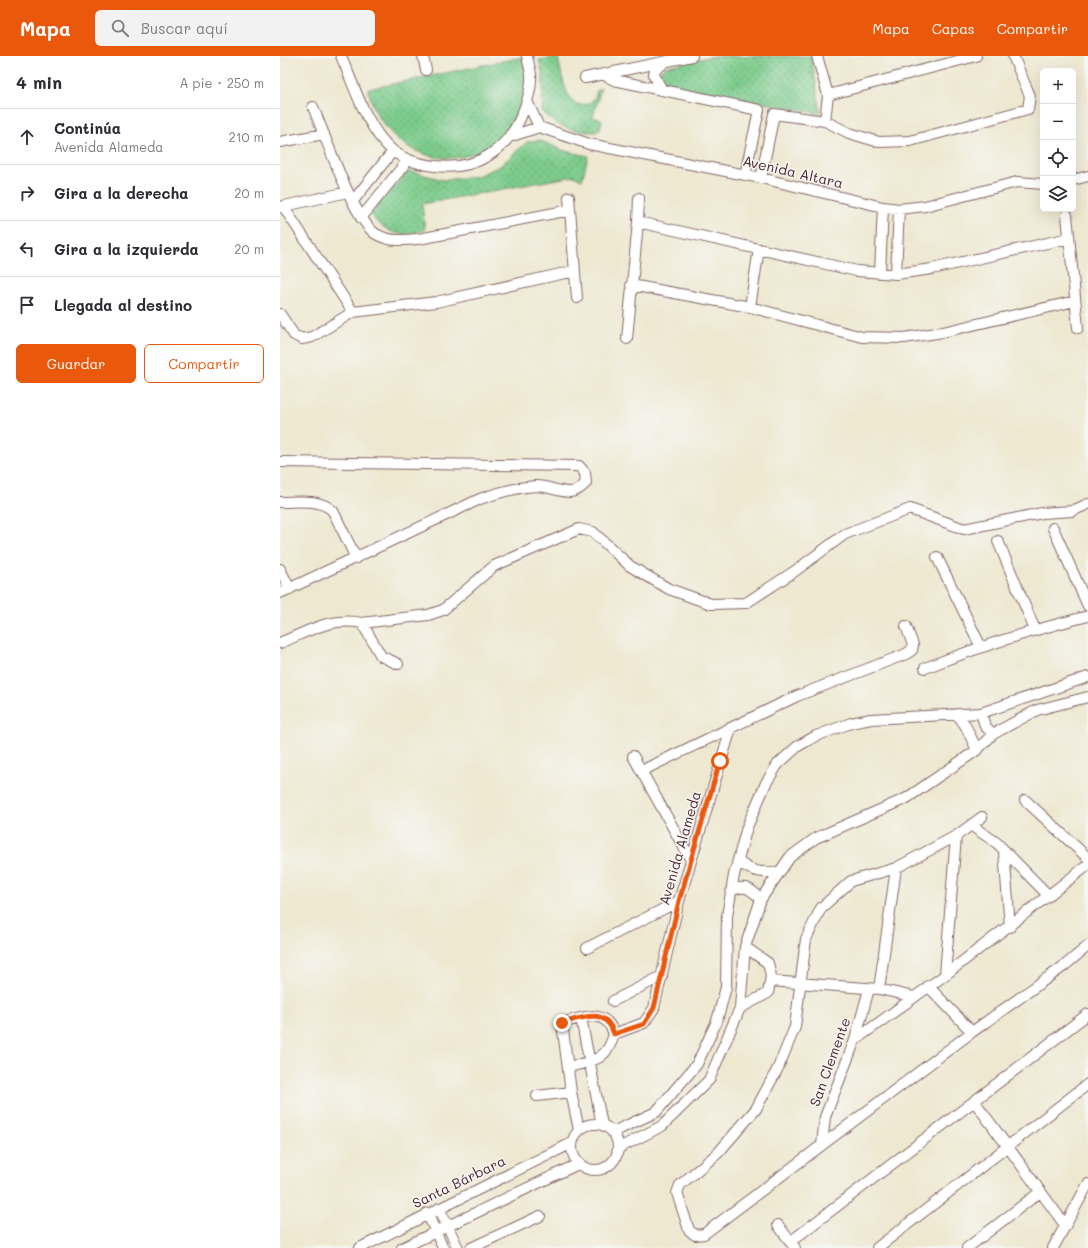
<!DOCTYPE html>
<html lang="es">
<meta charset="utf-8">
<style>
body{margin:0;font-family:Mali,sans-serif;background:#f2f2f3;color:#2b2b33}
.controls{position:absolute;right:12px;top:12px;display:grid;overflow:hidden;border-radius:6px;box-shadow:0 4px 16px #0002}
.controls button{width:36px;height:36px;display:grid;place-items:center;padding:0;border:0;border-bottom:1px solid #e1e1e2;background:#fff;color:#2b2b33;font:20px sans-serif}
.stop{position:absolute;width:12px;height:12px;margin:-9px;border:3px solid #ea580c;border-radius:50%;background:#fff}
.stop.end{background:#ea580c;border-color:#fff;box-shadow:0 1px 4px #0008}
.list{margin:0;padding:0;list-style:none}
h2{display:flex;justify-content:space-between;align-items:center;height:52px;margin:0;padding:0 16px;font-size:17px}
h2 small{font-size:13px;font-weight:400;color:#7c7c81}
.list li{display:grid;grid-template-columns:26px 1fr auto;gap:12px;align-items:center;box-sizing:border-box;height:56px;padding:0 16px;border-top:1px solid #e1e1e2}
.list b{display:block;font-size:15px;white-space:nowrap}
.list p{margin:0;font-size:13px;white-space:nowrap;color:#7c7c81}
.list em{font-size:13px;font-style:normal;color:#7c7c81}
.actions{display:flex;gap:8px;padding:12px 16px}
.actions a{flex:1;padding:9px 0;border:1px solid #ea580c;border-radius:6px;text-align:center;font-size:14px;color:#ea580c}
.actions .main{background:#ea580c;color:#fff}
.icon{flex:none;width:22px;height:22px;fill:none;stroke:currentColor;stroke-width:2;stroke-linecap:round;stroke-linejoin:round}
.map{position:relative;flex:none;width:808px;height:1192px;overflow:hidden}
header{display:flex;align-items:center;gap:24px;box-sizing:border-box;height:56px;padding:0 20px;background:#ea580c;color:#fff}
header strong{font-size:19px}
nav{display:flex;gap:22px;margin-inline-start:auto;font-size:14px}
.search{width:280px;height:36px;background:#f2f2f3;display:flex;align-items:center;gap:10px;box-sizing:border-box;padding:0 14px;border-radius:6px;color:#7c7c81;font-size:15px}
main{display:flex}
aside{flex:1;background:#fff}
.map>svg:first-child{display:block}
.park{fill:url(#park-dots);stroke:#64765c}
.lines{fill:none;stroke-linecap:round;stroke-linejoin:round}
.minor-casing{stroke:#836565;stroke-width:12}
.minor{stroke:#fff;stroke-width:10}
.route{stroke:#ea580c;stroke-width:5}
.labels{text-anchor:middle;stroke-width:3;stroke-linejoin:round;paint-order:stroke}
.street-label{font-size:14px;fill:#4a1f2b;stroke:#f6f6f2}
</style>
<header>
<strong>Mapa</strong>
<div class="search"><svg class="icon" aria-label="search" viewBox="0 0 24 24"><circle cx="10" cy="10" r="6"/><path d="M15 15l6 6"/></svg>Buscar aquí</div>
<nav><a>Mapa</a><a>Capas</a><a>Compartir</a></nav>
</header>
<main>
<aside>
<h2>4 min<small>A pie · 250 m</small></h2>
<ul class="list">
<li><svg class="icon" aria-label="ahead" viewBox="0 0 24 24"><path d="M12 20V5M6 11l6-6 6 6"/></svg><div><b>Continúa</b><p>Avenida Alameda</p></div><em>210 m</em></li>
<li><svg class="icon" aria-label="right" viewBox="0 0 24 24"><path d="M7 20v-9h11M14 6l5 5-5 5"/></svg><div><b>Gira a la derecha</b></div><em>20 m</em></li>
<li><svg class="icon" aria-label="left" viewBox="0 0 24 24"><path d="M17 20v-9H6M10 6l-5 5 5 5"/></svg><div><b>Gira a la izquierda</b></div><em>20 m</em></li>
<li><svg class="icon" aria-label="arrive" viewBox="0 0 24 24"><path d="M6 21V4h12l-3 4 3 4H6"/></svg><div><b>Llegada al destino</b></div></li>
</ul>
<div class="actions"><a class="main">Guardar</a><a>Compartir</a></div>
</aside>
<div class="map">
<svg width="808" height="1192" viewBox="0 0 808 1192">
<defs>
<pattern id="park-dots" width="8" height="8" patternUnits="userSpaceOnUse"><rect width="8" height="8" fill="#7dcc8d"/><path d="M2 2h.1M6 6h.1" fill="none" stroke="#68a573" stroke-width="1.8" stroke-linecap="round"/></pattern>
</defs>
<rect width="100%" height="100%" fill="#f6f6f2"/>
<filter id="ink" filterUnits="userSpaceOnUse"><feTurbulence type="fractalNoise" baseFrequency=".025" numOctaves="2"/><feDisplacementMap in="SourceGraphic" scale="8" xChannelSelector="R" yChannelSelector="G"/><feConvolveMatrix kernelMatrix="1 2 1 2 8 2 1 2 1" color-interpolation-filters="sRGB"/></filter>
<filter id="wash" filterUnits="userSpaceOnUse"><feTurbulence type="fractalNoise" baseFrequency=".012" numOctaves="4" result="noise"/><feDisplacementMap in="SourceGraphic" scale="16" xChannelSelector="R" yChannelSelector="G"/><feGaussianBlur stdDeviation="0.9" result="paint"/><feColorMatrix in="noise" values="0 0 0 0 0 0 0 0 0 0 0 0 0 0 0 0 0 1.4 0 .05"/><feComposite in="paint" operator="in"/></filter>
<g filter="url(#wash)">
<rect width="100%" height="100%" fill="#eee8d0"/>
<path class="park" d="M434,0H531L541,58L387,28L380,22L381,14L388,10Z
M242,1C243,8 245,15 245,22C245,36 240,51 233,63C194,130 103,105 88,33Z
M278,1C281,15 286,56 307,48C313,46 316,40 317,34L321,32L313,61L322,64L320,73L316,76C295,76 275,72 262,55L263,21L259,4Z
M259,84L282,94L308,100L302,124L294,120L142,148L145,174C120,182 110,179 91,160L97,149L129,115L164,124L197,120L220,110L247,86Z"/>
</g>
<g filter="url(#ink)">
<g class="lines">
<g class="minor-casing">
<path id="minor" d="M61,0C75,31 86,72 113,95C126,105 140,108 155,110C197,115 228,94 243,56C248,44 252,31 251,18C250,12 248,6 247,0
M143,0L146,14
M537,0L548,39L545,65
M323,18L334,24L479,54L465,119
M305,22L412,0
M381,32L374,19L375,14L384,7
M548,39L696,0
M247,45L259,71
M33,51C45,79 74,165 96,178C111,187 128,184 144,182L290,154
M232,80L259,71L309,88L481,122L603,151L619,153L645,150L737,126L763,128
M0,86L44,78
M481,122L494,58L545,65L569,77L599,86L630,85L748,53L750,40L733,0
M793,124L808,120
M289,141L297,242
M73,145L113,95
M3,150L73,256
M0,151L68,136
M787,159L798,272
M81,162L128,104
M358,166L577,215L616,218L652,213L789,182
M600,217L603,151
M616,218L619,153
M351,229L470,251L582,281L624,282L663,276L795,245
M470,251L479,193
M0,258L14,279L22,283L32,281L73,256L156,246L294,215
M347,283L358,166L359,142
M0,406L299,410L305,417L306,427C302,431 296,436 290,436C279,436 267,430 256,430C237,431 217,437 200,443L0,537
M0,446C18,446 39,442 53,455L76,502
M773,472L808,550
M718,485L755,574
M657,501L701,591
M0,513L10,533
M82,567L148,559L163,554L214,510L299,473L313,476L350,510L389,533L431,548L466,547L515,515L565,478L630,453L684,473L762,457L792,455L808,448
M0,587C29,575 50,561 82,567L101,600L118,608
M645,612C698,591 753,574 808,560
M701,657L705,670L713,678
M677,658L685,669L697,694
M353,700L411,804
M361,715L517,640L626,598L632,594L633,589L626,570
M745,744L808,802
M702,761L676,780L616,812L571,825L541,852L526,883L515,971L498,1012L476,1053L438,1097L400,1129L397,1137L409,1174L415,1179L424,1178L692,976L784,910L808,890
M692,770L717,787L769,840
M724,795L730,871
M458,805C471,816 481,817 498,816
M452,834C467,829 469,832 481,843
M307,892L399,845
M665,919L676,780
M490,925L599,933L634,941
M648,930L692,976
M599,933L616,812
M333,945L382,920
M460,952L488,937L491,920L488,907L465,891
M301,962L322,1069
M334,978L364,967L374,952L399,845L451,672
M575,984L665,919L808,809
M288,1011C312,1005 327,1005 334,978
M257,1040L291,1036
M695,1046L785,1169
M292 1091a23 23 0 1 1 46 0a23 23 0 1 1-46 0Z
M299,1074L291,1036L282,967C304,961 325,951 334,978
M333,1076L376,1056L417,1008L437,965L446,931L447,860L454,819L467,771L486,727L498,708L518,690L536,680L571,667L591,663L701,657L808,621
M542,1089L545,1061L575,984L589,933
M339,1092L382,1070L429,1024L460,952L465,891L481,843L510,801L536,782L627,742L697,694L713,678L757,654L808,641
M159,1152L178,1192
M147,1157L163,1192
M498,1169L515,1192
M510,1186L808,958
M80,1192L292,1087
M122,1192L298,1108
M191,1192L260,1160
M597,1192L808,1028
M687,1192L760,1136
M773,1192L808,1128"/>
</g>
<use href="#minor" class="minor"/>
</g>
</g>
<g class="lines" filter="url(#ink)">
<path class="route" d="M282,967C304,961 325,951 334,978L364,968L374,952L399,845L440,705"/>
</g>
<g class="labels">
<g class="street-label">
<text transform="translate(513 116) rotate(13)" y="5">Avenida Altara</text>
<text transform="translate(400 792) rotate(-74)" y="5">Avenida Alameda</text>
<text transform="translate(550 1006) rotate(-70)" y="5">San Clemente</text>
<text transform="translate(179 1126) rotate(-26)" y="5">Santa Bárbara</text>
</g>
</g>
</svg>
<div class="controls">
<button>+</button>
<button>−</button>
<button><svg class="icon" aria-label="locate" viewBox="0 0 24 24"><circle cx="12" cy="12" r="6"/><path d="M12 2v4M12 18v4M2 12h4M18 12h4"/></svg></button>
<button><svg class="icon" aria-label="layers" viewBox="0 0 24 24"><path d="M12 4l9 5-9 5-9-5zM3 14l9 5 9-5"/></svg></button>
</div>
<div class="stop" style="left:440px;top:705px"></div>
<div class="stop end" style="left:282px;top:967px"></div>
</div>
</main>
